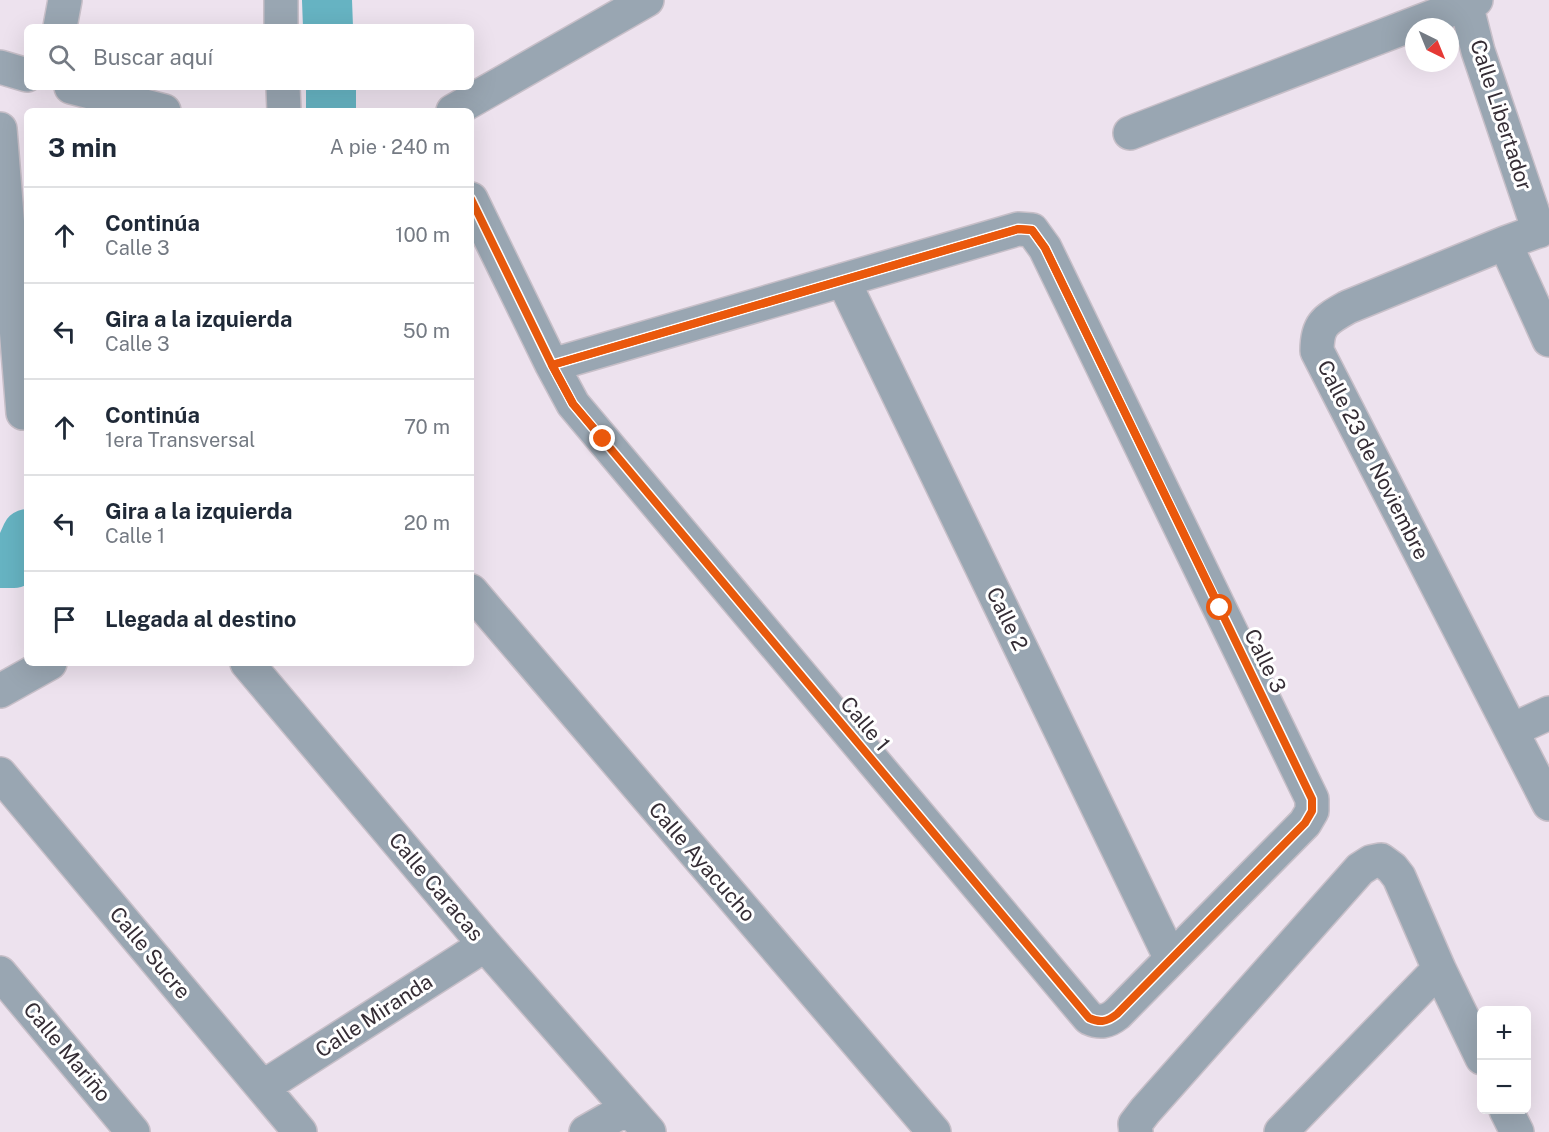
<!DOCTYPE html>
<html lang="es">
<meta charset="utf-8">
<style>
body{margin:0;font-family:"Public Sans",sans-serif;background:#f6f6f7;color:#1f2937}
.controls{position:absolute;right:18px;bottom:18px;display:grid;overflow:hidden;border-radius:9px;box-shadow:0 6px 24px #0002}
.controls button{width:54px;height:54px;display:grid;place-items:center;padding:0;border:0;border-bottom:2px solid #e0e1e3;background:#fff;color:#1f2937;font:30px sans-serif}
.compass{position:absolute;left:1405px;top:18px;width:54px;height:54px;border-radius:50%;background:#fff;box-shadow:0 6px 24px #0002;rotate:137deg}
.stop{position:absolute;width:18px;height:18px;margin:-14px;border:4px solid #ea580c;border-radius:50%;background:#fff}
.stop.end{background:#ea580c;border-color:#fff;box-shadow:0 2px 6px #0008}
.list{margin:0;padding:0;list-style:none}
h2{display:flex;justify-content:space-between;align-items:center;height:78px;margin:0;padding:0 24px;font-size:26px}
h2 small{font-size:20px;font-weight:400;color:#747a83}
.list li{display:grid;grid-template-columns:39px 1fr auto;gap:18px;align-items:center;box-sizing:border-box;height:96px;padding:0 24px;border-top:2px solid #e0e1e3}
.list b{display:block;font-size:22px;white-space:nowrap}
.list p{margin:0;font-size:20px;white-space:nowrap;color:#747a83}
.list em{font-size:20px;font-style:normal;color:#747a83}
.icon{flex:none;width:33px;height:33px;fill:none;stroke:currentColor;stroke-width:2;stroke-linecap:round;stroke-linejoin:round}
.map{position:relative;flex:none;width:1549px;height:1132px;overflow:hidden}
.search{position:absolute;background:#fff;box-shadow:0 6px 24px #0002;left:24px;top:24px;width:450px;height:66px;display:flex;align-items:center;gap:15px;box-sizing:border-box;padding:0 21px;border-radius:9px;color:#747a83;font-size:22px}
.panel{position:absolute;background:#fff;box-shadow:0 6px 24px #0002;left:24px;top:108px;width:450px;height:558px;border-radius:9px}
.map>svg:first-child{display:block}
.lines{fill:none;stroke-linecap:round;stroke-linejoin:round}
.river{stroke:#66b3c2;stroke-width:50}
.minor-casing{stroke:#c7bfc8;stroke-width:36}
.minor{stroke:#99a6b2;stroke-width:33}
.cycleway-casing{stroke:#fff;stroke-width:11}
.cycleway{stroke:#e8590c;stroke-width:8}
.route{stroke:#ea580c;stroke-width:8}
.labels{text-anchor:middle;stroke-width:6;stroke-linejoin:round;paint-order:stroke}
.street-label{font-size:21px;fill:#352d35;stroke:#fff}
</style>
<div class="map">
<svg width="1549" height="1132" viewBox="0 0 1549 1132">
<rect width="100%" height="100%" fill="#ede2ee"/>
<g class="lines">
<path class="river" d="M327,0L328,27
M331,87V111
M0,563H14L27,534"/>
<g class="minor-casing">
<path id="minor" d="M281,0V27
M1465,0L1478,51L1539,231
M60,27L65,0
M0,67L27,75
M71,87L164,111
M283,87L284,111
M453,111L647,0
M0,129L23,413
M1130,133L1476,0
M471,199L552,365L573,404L1089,1018C1100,1023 1107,1022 1117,1014L1305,823L1312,811V799L1045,248L1032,230L1018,229L552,365
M1549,227L1505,243L1348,307C1325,320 1317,324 1317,351L1549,804
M1505,243L1549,340
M843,280L1171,959
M471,591L934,1132
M247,663L485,945L649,1132
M0,691L50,663
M1512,730L1549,713
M0,774L300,1132
M0,973L133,1132
M263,1087L485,945
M1506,1110L1517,1132
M586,1132L628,1108
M1136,1132L1135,1124L1145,1111L1360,869L1371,862L1381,860L1392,868L1399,877L1439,969L1482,1058
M1281,1132L1439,969"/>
</g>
<use href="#minor" class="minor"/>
<g class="cycleway-casing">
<path id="cycleway" d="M471,199L552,365L573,404L1089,1018C1100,1023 1107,1022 1117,1014L1305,823L1312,811V799L1045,248L1032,230L1018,229L552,365"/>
</g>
<use href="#cycleway" class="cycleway"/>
</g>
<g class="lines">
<path class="route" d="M603,439L573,404L552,365L1018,229L1032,230L1045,248L1220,608"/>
</g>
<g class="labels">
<g class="street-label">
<text transform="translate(1501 115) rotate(72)" y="7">Calle Libertador</text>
<text transform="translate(1373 460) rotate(63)" y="7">Calle 23 de Noviembre</text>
<text transform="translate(1007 619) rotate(64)" y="7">Calle 2</text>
<text transform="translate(1265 661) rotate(64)" y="7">Calle 3</text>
<text transform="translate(865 724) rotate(50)" y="7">Calle 1</text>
<text transform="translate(702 862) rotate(49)" y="7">Calle Ayacucho</text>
<text transform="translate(436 887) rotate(50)" y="7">Calle Caracas</text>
<text transform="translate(150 953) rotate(50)" y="7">Calle Sucre</text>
<text transform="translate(374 1016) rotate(-33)" y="7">Calle Miranda</text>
<text transform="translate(67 1052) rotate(50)" y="7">Calle Mariño</text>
</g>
</g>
</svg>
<div class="controls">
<button>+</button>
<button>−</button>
</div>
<svg class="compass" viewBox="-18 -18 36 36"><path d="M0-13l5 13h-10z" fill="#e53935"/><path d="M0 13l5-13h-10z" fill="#747a83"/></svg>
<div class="stop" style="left:1220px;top:608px"></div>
<div class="stop end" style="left:603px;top:439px"></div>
<div class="search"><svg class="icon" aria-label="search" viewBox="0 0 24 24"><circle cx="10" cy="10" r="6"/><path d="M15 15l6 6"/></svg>Buscar aquí</div>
<section class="panel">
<h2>3 min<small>A pie · 240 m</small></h2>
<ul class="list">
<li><svg class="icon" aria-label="ahead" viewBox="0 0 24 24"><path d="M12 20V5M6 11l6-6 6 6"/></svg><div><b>Continúa</b><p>Calle 3</p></div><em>100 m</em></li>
<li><svg class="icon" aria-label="left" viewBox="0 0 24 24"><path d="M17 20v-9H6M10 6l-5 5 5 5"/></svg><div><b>Gira a la izquierda</b><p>Calle 3</p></div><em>50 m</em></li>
<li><svg class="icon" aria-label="ahead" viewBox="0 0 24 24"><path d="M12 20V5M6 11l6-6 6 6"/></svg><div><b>Continúa</b><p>1era Transversal</p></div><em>70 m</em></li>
<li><svg class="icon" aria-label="left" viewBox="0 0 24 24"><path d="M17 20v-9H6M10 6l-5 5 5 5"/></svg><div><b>Gira a la izquierda</b><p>Calle 1</p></div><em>20 m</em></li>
<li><svg class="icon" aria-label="arrive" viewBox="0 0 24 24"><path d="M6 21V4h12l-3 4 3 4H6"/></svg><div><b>Llegada al destino</b></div></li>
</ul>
</section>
</div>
